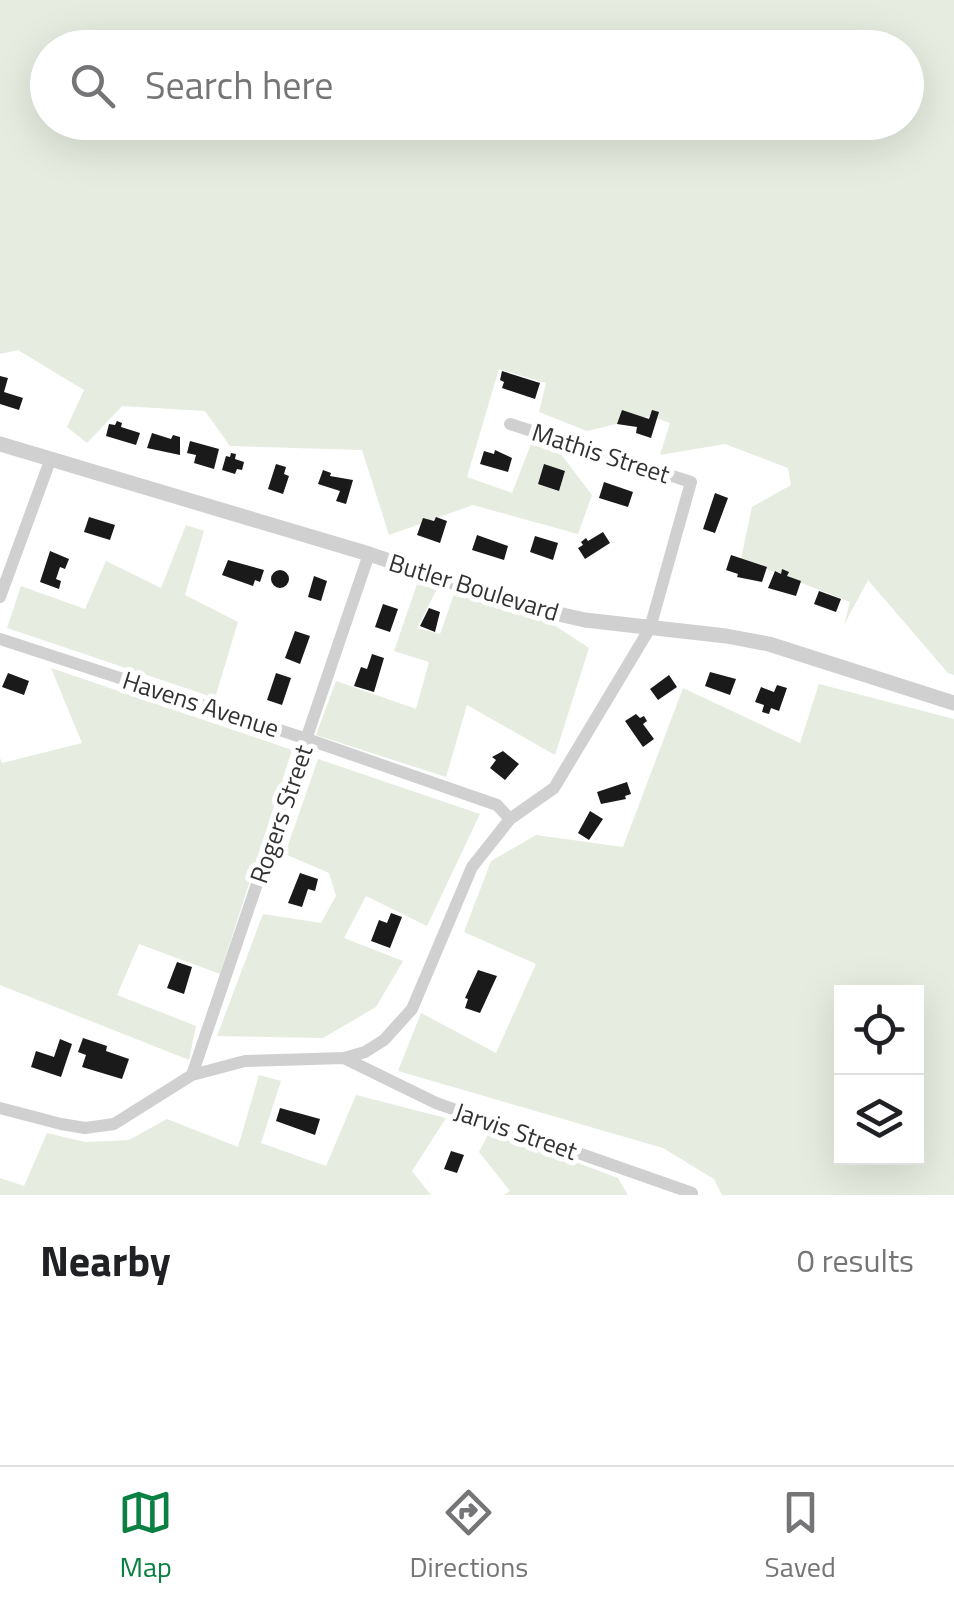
<!DOCTYPE html>
<style>
body{margin:0;font-family:"Titillium Web",sans-serif;background:#f2f2f2;color:#202124}
.controls{position:absolute;right:30px;bottom:30px;display:grid;overflow:hidden;border-radius:0px;box-shadow:0 10px 40px #0002}
.controls button{width:90px;height:90px;display:grid;place-items:center;padding:0;border:0;border-bottom:2px solid #e0e0e0;background:#fff;color:#202124;font:50px sans-serif}
.list{margin:0;padding:0;list-style:none}
h2{display:flex;justify-content:space-between;align-items:center;height:130px;margin:0;padding:0 40px;font-size:42px}
h2 small{font-size:32px;font-weight:400;color:#757577}
.icon{flex:none;width:55px;height:55px;fill:none;stroke:currentColor;stroke-width:2;stroke-linecap:round;stroke-linejoin:round}
.map{position:relative;flex:none;width:954px;height:1195px;overflow:hidden}
.search{position:absolute;background:#fff;box-shadow:0 10px 40px #0002;left:30px;right:30px;top:30px;height:110px;display:flex;align-items:center;gap:25px;box-sizing:border-box;padding:0 35px;border-radius:55px;color:#757577;font-size:38px}
.sheet{height:270px;background:#fff}
nav{display:flex;justify-content:space-around;align-items:center;box-sizing:border-box;height:140px;border-top:2px solid #e0e0e0;background:#fff;font-size:28px;color:#757577}
nav a{display:grid;justify-items:center;gap:5px}
nav .on{color:#0b8043}
.map>svg:first-child{display:block}
.green{fill:#e6ecdf;fill-rule:evenodd}
.building{fill:#1a1a1a}
.lines{fill:none;stroke-linecap:round;stroke-linejoin:round}
.minor{stroke:#d0d0d0;stroke-width:12}
.tertiary{stroke:#d0d0d0;stroke-width:15}
.labels{text-anchor:middle;stroke-width:10;stroke-linejoin:round;paint-order:stroke}
.street-label{font-size:25px;fill:#333;stroke:#fff}
</style>
<div class="map">
<svg width="954" height="1195" viewBox="0 0 954 1195">
<rect width="100%" height="100%" fill="#fff"/>
<path class="green" d="M0,0H954V675L948,673L868,580L844,625L850,602L741,559L752,507L791,485L788,468L725,444L660,455L670,423L650,416L587,431L539,412L546,383L499,369L467,477L512,493L532,441L557,449L592,495L578,534L473,505L389,535L362,450L230,446L205,411L122,406L87,443L67,427L84,390L18,350L0,354ZM48,48H906V122H48Z
M186,525L204,531L185,595L238,622L215,698L7,628L21,586L85,609L106,561L161,588Z
M418,581L437,589L417,628L440,634L454,594L545,619L589,648L555,755L467,705L446,777L316,735L336,681L416,709L429,662L394,651Z
M51,668L292,750L220,974L139,944L117,995L196,1026L189,1060L0,985V758L2,763L82,743Z
M819,684L954,719V1195H722L714,1179L663,1148L398,1071L421,1013L496,1053L536,964L464,932L491,861L536,835L623,847L683,688L800,743ZM842,992H916V1158H842Z
M318,759L480,814L427,926L366,896L344,938L403,961L376,1007L323,1038L217,1036L263,914L321,923L336,896L329,873L285,854Z
M259,1075L281,1081L261,1143L326,1166L356,1095L446,1118L412,1171L431,1195H0V1178L24,1186L47,1133L85,1142L129,1140L167,1119L238,1147Z
M490,1130L618,1178L628,1195H504L510,1191L479,1152Z"/>
<path class="building" d="M502,371L540,383L535,399L502,388L504,382L500,380Z
M0,376L8,378L4,392L23,398L19,410L0,404Z
M622,410L649,419L652,410L659,412L651,438L636,433L637,427L617,424Z
M117,421L122,423L121,427L140,433L136,445L106,436L109,424L115,425Z
M152,433L171,439L173,435L180,437V455L147,448Z
M190,441L219,449L214,469L194,463L196,455L187,453Z
M495,450L512,458L508,472L480,464L484,451L494,454Z
M231,453L236,454L235,459L244,462L242,470L237,469L235,474L222,470L226,456L230,457Z
M276,464L286,467L284,474L289,476L283,494L268,489Z
M544,464L565,471L559,491L538,484Z
M323,470L331,473L330,476L353,480L346,504L336,501L340,491L318,484Z
M604,482L633,492L628,507L599,498Z
M715,493L728,498L715,533L703,529Z
M89,517L115,525L110,540L84,532Z
M436,517L447,521L440,543L417,535L423,518L434,521Z
M603,532L610,543L585,559L578,548L583,545L581,542L586,538L588,541Z
M477,535L508,546L504,560L472,550Z
M535,536L558,543L553,560L530,552Z
M50,551L69,559L65,569L60,567L56,579L61,581L59,589L40,582Z
M731,555L767,567L762,582L737,577L738,574L726,570Z
M228,560L264,570L260,582L255,580L253,586L222,575Z
M782,569L789,572L787,576L801,581L796,596L768,588L775,571L781,574Z
M271 579a9 9 0 1 1 18 0a9 9 0 1 1-18 0Z
M314,576L327,581L321,601L308,597Z
M819,591L841,599L836,612L814,604Z
M383,604L398,609L390,632L375,627Z
M429,608L440,612L435,632L420,626Z
M295,631L310,636L300,664L285,658Z
M372,654L384,658L374,692L354,686L361,667L367,669Z
M710,672L736,679L730,695L705,686Z
M8,673L29,681L24,695L2,687Z
M276,673L291,678L282,705L267,700Z
M669,675L677,687L658,700L650,689Z
M777,685L787,688L779,711L771,708L769,714L762,712L764,705L755,702L761,687L774,692Z
M636,714L640,718L644,716L647,721L643,724L654,739L643,747L625,721Z
M503,751L519,764L505,780L490,768L496,760L492,757Z
M627,782L631,794L625,796L626,799L601,804L597,792Z
M590,811L603,819L589,840L578,833Z
M300,873L318,879L315,891L308,889L302,907L288,903Z
M391,913L402,917L390,948L371,941L379,920L387,923Z
M177,962L192,967L184,994L167,988Z
M478,970L497,976L480,1013L465,1008L468,999L465,998Z
M83,1038L107,1046L106,1051L129,1059L122,1079L82,1067L86,1055L78,1052Z
M60,1039L72,1044L61,1077L31,1067L36,1051L54,1057Z
M280,1108L320,1119L315,1135L276,1121Z
M451,1151L464,1155L457,1173L444,1169Z"/>
<g class="lines">
<path class="minor" d="M0,597L51,458
M0,639L307,739L497,805L510,819
M344,1058L436,1103L692,1193
M192,1075L369,554
M0,1108L61,1124L85,1128L114,1124L192,1075L245,1061L344,1058L365,1052L384,1040L412,1009L472,867L510,819L554,788L650,628L691,482L510,424"/>
<path class="tertiary" d="M0,444L369,554L527,607L585,620L726,636L769,644L954,703"/>
</g>
<g class="labels">
<g class="street-label">
<text transform="translate(601 453) rotate(18)" y="9">Mathis Street</text>
<text transform="translate(474 587) rotate(17)" y="9">Butler Boulevard</text>
<text transform="translate(201 704) rotate(18)" y="9">Havens Avenue</text>
<text transform="translate(281 814) rotate(-71)" y="9">Rogers Street</text>
<text transform="translate(516 1131) rotate(19)" y="9">Jarvis Street</text>
</g>
</g>
</svg>
<div class="controls">
<button><svg class="icon" aria-label="locate" viewBox="0 0 24 24"><circle cx="12" cy="12" r="6"/><path d="M12 2v4M12 18v4M2 12h4M18 12h4"/></svg></button>
<button><svg class="icon" aria-label="layers" viewBox="0 0 24 24"><path d="M12 4l9 5-9 5-9-5zM3 14l9 5 9-5"/></svg></button>
</div>
<div class="search"><svg class="icon" aria-label="search" viewBox="0 0 24 24"><circle cx="10" cy="10" r="6"/><path d="M15 15l6 6"/></svg>Search here</div>
</div>
<section class="sheet">
<h2>Nearby<small>0 results</small></h2>
<ul class="list">
</ul>
</section>
<nav>
<a class="on"><svg class="icon" aria-label="map" viewBox="0 0 24 24"><path d="M3 6l6-2 6 2 6-2v14l-6 2-6-2-6 2zM9 4v14M15 6v14"/></svg>Map</a>
<a><svg class="icon" aria-label="directions" viewBox="0 0 24 24"><path d="M12 3l9 9-9 9-9-9zM9 14v-3h6M13 9l2 2-2 2"/></svg>Directions</a>
<a><svg class="icon" aria-label="saved" viewBox="0 0 24 24"><path d="M7 4h10v16l-5-4-5 4z"/></svg>Saved</a>
</nav>
